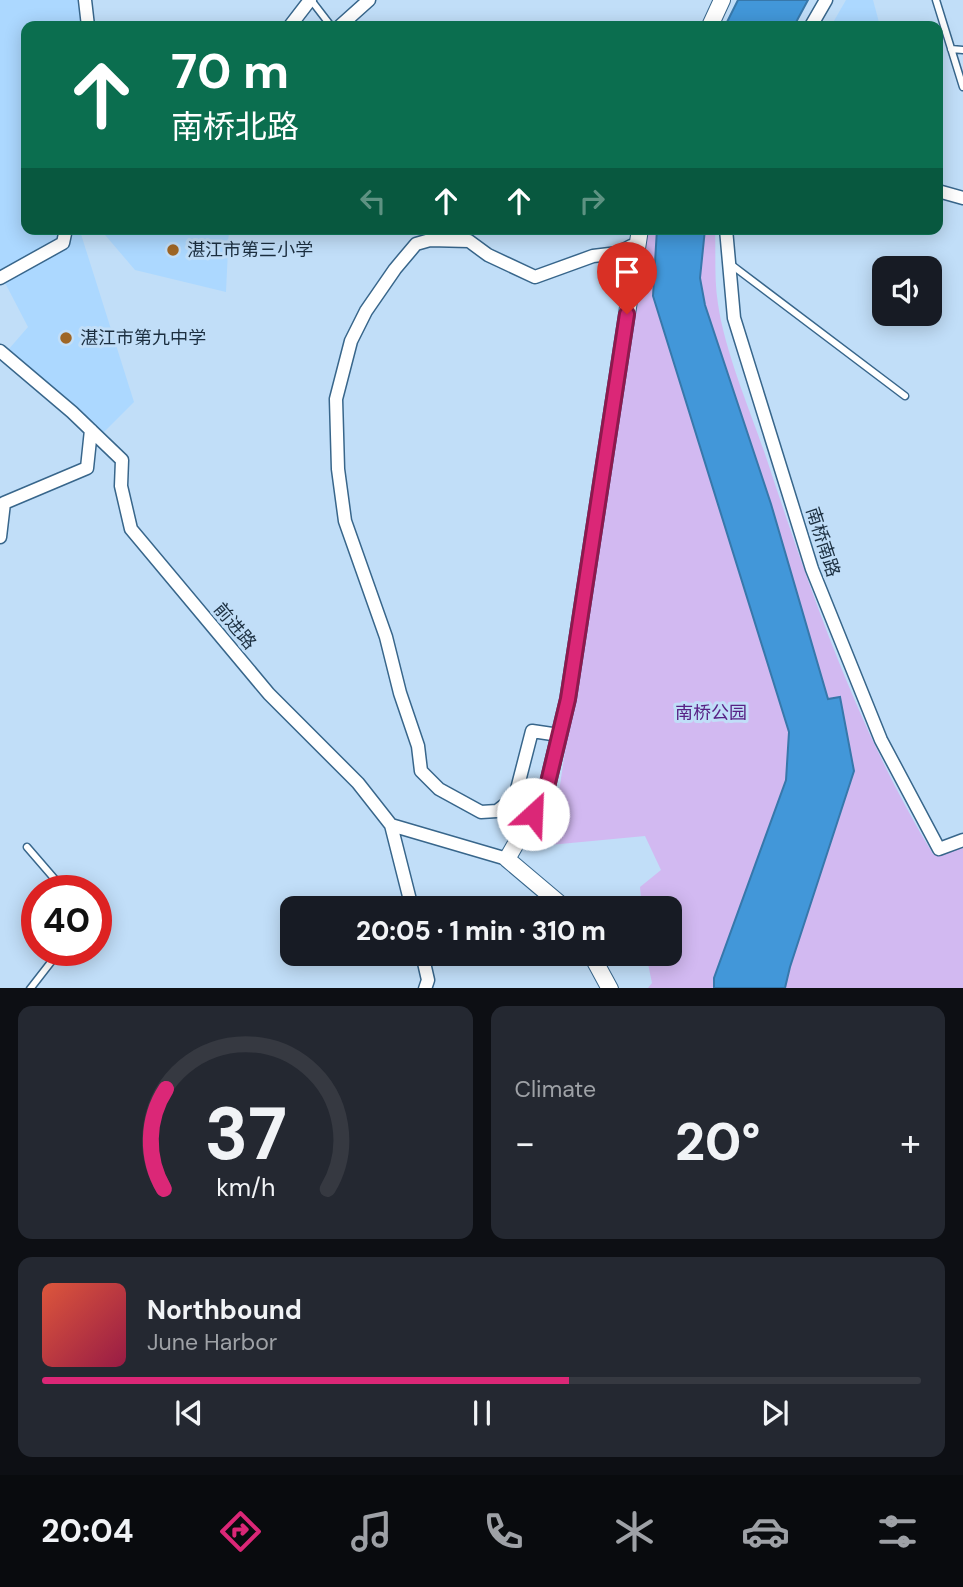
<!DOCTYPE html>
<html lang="en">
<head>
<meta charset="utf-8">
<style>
	body { margin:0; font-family:"DM Sans","Noto Sans SC",sans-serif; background:#242831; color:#f1f3f6; height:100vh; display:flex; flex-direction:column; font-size:26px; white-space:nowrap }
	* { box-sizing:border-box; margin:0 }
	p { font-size:23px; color:#9ea1a6 }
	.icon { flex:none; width:38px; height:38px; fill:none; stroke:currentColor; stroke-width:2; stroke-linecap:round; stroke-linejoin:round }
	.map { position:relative; height:988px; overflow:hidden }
	.details { display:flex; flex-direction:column; gap:18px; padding:18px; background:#0d0f14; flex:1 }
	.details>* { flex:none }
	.banner { position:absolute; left:21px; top:21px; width:922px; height:214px; border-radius:14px; box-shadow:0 4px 18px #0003; background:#0b6e4f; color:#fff; overflow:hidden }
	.controls { position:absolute; left:872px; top:256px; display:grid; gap:14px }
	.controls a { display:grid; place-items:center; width:70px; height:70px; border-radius:14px; background:#171b24; box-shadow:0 4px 18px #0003; font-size:35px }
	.speed { position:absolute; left:21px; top:875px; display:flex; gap:14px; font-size:35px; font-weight:700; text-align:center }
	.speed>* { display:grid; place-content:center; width:91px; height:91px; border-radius:50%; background:#171b24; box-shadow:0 4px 18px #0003; line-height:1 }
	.speed .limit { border:10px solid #d22; background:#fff; color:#111 }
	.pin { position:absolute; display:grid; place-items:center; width:60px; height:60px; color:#fff; margin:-72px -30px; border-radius:50% 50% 50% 0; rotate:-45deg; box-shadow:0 0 7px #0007 }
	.pin .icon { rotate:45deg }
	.me { position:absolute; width:77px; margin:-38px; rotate:25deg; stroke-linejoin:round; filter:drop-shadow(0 0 5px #0008) }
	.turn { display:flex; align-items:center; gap:24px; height:147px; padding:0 35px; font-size:32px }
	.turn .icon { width:91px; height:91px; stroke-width:2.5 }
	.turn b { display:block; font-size:49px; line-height:60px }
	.lanes { display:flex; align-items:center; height:66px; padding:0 35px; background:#0003; justify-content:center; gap:35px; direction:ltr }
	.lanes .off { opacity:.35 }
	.big { font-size:52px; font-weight:800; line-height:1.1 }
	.details .card { flex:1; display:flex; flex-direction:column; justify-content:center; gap:10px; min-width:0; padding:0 24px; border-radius:14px; background:#242831 }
	.details .dial { align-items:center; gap:0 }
	.dial svg { height:182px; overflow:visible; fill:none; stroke:#363941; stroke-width:7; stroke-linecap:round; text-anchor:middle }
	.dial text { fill:#f1f3f6; stroke:none }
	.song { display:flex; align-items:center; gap:21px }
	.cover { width:84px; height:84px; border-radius:10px; background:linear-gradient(135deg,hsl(10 70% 55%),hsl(340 70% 35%)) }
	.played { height:7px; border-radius:4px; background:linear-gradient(90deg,#db2777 60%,#363941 60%) }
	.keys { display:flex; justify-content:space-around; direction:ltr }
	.heat { display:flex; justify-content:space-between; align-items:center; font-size:38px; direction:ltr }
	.details .tiles { flex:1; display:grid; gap:18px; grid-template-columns:1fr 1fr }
	.card:last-child { grid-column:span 2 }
	.trip { position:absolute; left:280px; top:896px; width:402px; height:70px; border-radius:14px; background:#171b24; box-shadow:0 4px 18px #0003; font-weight:800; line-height:70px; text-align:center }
	.menu { display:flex; height:112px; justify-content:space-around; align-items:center; background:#090b0e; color:#9ea1a6 }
	.menu .icon { width:49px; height:49px }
	.menu .on { color:#db2777 }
	.menu b { font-size:32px; color:#f1f3f6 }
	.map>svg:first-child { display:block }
</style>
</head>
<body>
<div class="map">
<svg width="963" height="989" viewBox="0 0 963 989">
	<rect width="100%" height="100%" fill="#c1def8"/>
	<path fill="#acd8ff" d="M0 0H85L89 26H26V229H66L65 240 80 231 134 402 103 433 8 350 28 327 2 277 0 278Z
		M846 0H873L880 26H831Z
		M100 229H229L226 292 135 270Z"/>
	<path fill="#d2b9f1" d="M641 229 715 230C716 254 714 280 718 304 725 352 750 410 766 457 811 593 858 731 933 854L963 848V988H648L652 983 646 954H670V908H642L640 887 661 870 645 836 539 846 538 819 558 799Z"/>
	<path fill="#4297d9" stroke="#3778ab" stroke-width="2" d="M738 0H808L794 26H725Z
		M657 229H705L700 278 705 305 771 504 828 699 840 697 854 771 790 967 785 988H714V978L786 780 789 732 653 296Z"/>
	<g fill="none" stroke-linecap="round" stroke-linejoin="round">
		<g stroke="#38668b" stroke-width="9">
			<path id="service" d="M311 0 331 26
				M936 0 963 87
				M951 49 963 50
				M729 263 905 396
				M27 847 65 891
				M30 989 51 962 57 950"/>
		</g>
		<g stroke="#38668b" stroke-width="15">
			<path id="minor" d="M85 0 88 26
				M290 26 310 0
				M340 26 369 0
				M811 26 826 0
				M938 191 963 198
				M726 229 734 318 812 569 881 740 939 849 963 840
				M0 278 63 243 66 229
				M0 351 72 412 122 460 121 486 131 529 269 694 358 783 391 825 507 859
				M0 537 4 503 87 468 91 430
				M559 735 532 731 515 797 497 811 481 812 439 789 421 771 418 746 400 693 386 637 345 521 338 469 336 399 351 341 366 311 395 269 416 244 430 240 469 241 488 255 535 277 593 256 618 253 631 246
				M391 825 412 908
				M422 954 428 980 425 989"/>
		</g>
		<g stroke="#38668b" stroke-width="18">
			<path id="tertiary" d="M710 26 722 0
				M565 908 507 859 546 791 568 699 640 229
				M591 954 610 989"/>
		</g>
		<use href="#service" stroke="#fff" stroke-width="6"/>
		<use href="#minor" stroke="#fff" stroke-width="12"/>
		<use href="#tertiary" stroke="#fff" stroke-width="16"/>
	</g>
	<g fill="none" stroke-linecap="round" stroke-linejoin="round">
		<g stroke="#8e194d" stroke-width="18">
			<path id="route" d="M533 814 546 791 568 699 627 314"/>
		</g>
		<use href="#route" stroke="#db2777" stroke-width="12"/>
	</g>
	<g fill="#9f6625" stroke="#c1def8" stroke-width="2.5">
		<circle cx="173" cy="250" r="7"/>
		<circle cx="66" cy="338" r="7"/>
	</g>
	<g text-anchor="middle" stroke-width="6" stroke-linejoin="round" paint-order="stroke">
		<g font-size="18" fill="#1c2f40" stroke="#c1def8" text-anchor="start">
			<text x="187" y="256">湛江市第三小学</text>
			<text x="80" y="344">湛江市第九中学</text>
		</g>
		<g font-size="18" fill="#1c2f40" stroke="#c1def8">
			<text transform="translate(823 542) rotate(72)" y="6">南桥南路</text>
			<text transform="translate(235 626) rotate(50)" y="6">前进路</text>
		</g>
		<g font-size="18" fill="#582185" stroke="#c1def8">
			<text x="711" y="719">南桥公园</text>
		</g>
	</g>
</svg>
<div class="controls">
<a><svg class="icon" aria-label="sound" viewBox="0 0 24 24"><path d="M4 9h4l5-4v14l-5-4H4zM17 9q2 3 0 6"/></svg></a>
</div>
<div class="speed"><div class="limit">40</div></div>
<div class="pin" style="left:627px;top:314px;background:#d93025"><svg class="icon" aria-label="arrive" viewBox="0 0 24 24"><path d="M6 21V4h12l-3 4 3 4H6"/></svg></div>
<svg class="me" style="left:533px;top:814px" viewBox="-20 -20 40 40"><circle r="19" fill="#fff"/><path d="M0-13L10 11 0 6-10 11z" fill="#db2777"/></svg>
<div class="trip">20:05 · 1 min · 310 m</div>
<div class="banner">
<div class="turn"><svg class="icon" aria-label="ahead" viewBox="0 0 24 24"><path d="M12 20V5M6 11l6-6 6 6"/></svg><div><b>70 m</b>南桥北路</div></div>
<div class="lanes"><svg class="icon off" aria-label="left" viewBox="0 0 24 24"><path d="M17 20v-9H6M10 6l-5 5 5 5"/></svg><svg class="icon" aria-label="ahead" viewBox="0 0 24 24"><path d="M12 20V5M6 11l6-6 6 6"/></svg><svg class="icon" aria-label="ahead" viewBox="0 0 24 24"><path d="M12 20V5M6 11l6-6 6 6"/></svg><svg class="icon off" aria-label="right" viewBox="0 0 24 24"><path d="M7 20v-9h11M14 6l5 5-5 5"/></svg></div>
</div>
</div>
<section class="details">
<div class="tiles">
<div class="card dial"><svg viewBox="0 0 100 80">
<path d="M14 69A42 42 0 1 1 86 69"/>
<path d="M14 69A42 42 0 0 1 15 25" stroke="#db2777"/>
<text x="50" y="56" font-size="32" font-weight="700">37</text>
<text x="50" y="72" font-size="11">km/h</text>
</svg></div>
<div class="card"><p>Climate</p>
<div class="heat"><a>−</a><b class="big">20°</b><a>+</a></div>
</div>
<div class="card">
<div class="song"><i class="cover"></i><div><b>Northbound</b><p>June Harbor</p></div></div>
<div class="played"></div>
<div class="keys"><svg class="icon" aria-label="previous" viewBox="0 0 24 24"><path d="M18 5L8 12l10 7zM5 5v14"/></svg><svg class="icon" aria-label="pause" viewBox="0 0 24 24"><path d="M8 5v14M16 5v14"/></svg><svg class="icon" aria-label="next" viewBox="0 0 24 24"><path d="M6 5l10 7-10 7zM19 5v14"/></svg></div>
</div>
</div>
</section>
<nav class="menu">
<b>20:04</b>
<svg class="icon on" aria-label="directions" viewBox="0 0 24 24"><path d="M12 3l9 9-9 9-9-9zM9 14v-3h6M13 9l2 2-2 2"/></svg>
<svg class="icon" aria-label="music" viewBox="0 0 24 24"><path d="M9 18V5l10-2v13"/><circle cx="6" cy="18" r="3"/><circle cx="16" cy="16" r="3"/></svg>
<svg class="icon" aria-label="phone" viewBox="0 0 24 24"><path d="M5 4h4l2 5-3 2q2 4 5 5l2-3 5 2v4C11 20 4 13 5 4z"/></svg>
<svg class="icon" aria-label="climate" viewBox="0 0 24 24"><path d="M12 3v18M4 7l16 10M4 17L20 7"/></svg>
<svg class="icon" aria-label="car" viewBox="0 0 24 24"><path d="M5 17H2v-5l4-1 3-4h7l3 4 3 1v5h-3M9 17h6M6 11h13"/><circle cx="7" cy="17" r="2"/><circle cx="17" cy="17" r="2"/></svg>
<svg class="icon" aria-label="filters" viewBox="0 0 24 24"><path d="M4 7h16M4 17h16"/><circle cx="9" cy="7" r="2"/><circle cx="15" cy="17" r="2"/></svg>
</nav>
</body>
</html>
